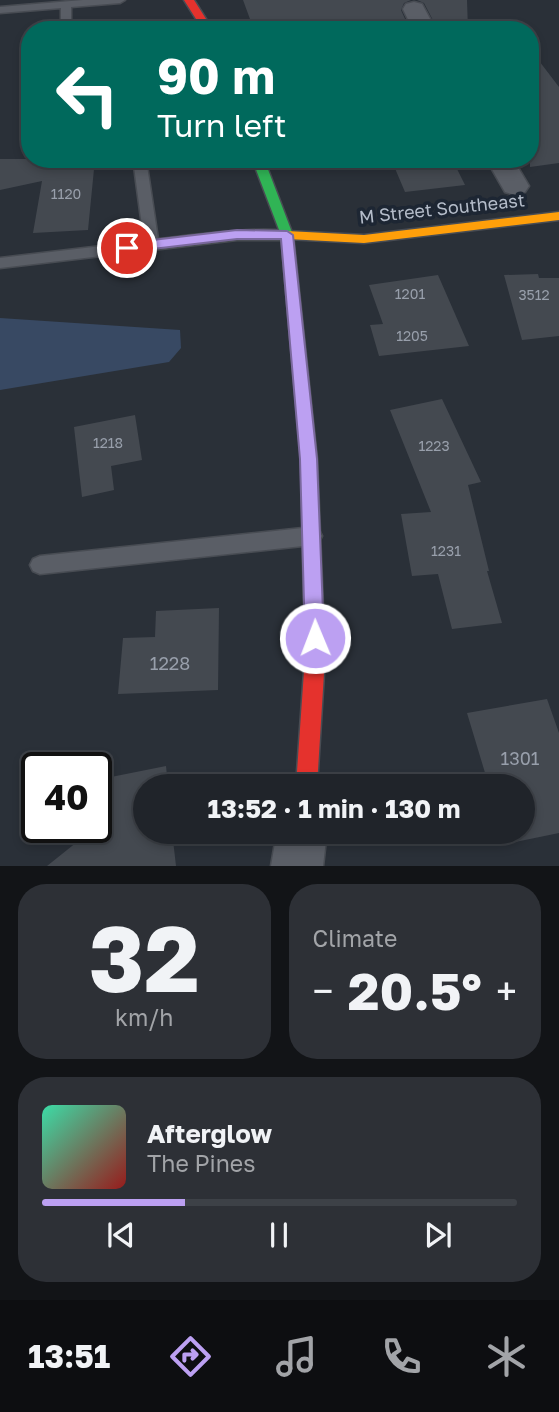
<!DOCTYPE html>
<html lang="en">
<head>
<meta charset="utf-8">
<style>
	body { margin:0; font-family:"Golos Text",sans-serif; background:#2d3036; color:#f1f3f6; height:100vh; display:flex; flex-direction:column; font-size:26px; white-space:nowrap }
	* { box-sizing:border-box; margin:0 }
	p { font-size:23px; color:#a2a4a8 }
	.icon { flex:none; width:38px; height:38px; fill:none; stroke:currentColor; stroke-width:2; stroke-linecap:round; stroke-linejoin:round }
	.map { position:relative; height:866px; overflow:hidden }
	.details { display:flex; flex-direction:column; gap:18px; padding:18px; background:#121417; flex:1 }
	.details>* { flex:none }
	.banner { position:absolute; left:21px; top:21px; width:518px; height:147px; border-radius:28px; box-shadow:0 4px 10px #0003,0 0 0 2px #3d4147; background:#00695c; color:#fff; overflow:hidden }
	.speed { position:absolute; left:21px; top:752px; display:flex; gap:14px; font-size:35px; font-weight:700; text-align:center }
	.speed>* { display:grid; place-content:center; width:91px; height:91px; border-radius:50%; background:#20242a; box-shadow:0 4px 10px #0003,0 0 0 2px #3d4147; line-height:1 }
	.speed .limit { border:4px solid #111; border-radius:10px; background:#fff; color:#111 }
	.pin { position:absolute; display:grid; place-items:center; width:60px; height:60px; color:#fff; margin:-30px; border:4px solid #fff; border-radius:50%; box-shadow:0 2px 7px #0007 }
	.me { position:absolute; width:77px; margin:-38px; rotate:359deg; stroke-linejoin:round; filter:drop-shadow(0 0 5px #0008) }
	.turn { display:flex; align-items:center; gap:24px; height:147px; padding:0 21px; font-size:32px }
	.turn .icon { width:91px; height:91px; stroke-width:2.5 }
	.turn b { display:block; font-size:49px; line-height:60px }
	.big { font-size:52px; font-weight:700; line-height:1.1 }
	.details .tile { flex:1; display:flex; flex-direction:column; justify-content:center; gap:10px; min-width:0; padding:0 24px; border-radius:28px; background:#2d3036 }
	.details .dial { align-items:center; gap:0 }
	.dial b { font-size:91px; line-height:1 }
	.song { display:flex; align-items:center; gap:21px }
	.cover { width:84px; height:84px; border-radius:10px; background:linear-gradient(135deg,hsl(160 70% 55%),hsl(0 70% 35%)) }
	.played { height:7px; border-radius:4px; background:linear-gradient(90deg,#bca0f2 30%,#3d4147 30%) }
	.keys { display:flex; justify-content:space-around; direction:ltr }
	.heat { display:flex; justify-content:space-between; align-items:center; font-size:38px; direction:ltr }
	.details .tiles { flex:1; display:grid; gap:18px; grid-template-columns:1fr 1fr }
	.tile:last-child { grid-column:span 2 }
	.trip { position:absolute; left:133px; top:774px; width:402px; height:70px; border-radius:35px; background:#20242a; box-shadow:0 4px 10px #0003,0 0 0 2px #3d4147; font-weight:700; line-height:70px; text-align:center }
	.tab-bar { display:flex; height:112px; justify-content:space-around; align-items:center; background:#0d0e11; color:#a2a4a8 }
	.tab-bar .icon { width:49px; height:49px }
	.tab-bar .current { color:#bca0f2 }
	.tab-bar b { font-size:32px; color:#f1f3f6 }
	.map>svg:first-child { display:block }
</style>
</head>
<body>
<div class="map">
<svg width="559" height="866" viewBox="0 0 559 866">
	<rect width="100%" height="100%" fill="#2a3038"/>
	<path fill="#384963" d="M0 318 180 330 181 348 169 362 0 390Z"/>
	<path fill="#444950" d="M243 0H411L404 3 401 10 410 30H254Z
		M417 0H467L468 30H438L424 3Z
		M530 49 559 87V163L530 167Z
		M0 159H95L88 230 33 233 42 181 0 190Z
		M391 159H452L465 185 405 192Z
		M538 274 539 278H559V336L522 340 504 275Z
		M438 275 469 346 379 356 370 325 383 324 369 285Z
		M442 399 481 482 468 485 489 571H487L502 623 452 629 438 574 412 576 401 514 431 512 390 410Z
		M135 415 142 460 111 466 114 490 82 497 74 427Z
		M219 608 218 690 118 694 123 638 155 637 156 611Z
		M547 699 559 733V833L506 844 502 831H523V786H489L467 713Z
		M166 766 168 786H145V831H172L176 866H47L82 838 81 828H96V780Z"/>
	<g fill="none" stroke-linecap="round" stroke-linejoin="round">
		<g stroke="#484c53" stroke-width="3">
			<path id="lane" d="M83 0H125L120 3 71 7V30H61V8L0 13V7Z
				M133 159H146L158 239C181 237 281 222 294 235L287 240H237L0 268V258L144 241Z
				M312 527 319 530 322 536 319 542 312 545 40 574 33 571 30 565 33 559 40 556Z"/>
		</g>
		<g stroke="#484c53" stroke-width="3">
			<path id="street" d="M414 2 422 4 436 30H413L403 9 406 4Z
				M486 159H513L529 186 525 192 515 195 505 192Z
				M277 831H327L323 866H271Z"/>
		</g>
		<g stroke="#484c53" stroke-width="3">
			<path id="fast" d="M252 159H264L293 235 317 459 325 657 322 664 315 666 308 664 305 657 301 459 281 235Z"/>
		</g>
		<g stroke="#484c53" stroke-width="3">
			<path id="slow" d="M559 212V220L364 243 287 239 281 235 287 231 364 235Z"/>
		</g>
		<g stroke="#484c53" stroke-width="3">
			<path id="jam" d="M184 0H194L213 30H203Z
				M315 648 322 650 325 657 317 786H296L305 657 308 650Z"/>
		</g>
		<use href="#lane" fill="#5a5e66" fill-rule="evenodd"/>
		<use href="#street" fill="#5a5e66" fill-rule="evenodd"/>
		<use href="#fast" fill="#30b455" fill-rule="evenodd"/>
		<use href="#slow" fill="#ff9f0a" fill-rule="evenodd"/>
		<use href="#jam" fill="#e5322d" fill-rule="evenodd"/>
	</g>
	<path fill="#bca0f2" stroke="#7a689d" stroke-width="2" d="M237 230 287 231 293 235 317 459 324 638 322 644 315 647 308 644 305 638 300 459 281 239H237L127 252 120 248 127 243Z"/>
	<g text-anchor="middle" stroke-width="7" stroke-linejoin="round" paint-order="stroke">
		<g font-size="14" fill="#989fab">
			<text x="66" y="199">1120</text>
			<text x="410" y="299">1201</text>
			<text x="534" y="300">3512</text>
			<text x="412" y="341">1205</text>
			<text x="108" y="448">1218</text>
			<text x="434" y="451">1223</text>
			<text x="446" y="556">1231</text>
		</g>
		<g font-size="18" fill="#b4bcc9" stroke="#1d2633">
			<text transform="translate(442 209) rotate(-6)" y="6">M Street Southeast</text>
		</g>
		<g font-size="18" fill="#989fab">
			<text x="170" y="670">1228</text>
			<text x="520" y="765">1301</text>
		</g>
	</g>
</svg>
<div class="speed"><div class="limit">40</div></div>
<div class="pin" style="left:127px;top:248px;background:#d93025"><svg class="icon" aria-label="arrive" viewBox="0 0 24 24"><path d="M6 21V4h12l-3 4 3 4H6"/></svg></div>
<svg class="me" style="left:315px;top:638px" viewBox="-20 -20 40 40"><circle r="17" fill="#bca0f2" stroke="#fff" stroke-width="3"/><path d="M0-11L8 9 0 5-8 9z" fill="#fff"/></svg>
<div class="trip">13:52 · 1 min · 130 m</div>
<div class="banner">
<div class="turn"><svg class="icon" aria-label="left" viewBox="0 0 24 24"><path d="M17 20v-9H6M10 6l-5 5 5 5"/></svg><div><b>90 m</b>Turn left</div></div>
</div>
</div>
<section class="details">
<div class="tiles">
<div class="tile dial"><b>32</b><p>km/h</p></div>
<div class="tile"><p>Climate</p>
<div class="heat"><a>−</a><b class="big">20.5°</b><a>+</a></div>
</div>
<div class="tile">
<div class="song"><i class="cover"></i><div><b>Afterglow</b><p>The Pines</p></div></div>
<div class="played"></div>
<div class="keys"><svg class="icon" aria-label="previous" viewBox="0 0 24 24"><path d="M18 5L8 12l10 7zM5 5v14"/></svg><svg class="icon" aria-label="pause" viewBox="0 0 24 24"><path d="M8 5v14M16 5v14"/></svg><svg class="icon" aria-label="next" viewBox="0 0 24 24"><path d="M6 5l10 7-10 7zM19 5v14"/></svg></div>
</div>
</div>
</section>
<nav class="tab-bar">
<b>13:51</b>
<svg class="icon current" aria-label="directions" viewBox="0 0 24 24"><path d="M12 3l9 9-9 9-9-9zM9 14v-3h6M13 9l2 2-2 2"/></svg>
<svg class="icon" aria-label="music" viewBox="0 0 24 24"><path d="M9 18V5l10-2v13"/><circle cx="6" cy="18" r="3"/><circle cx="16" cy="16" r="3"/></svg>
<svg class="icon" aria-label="phone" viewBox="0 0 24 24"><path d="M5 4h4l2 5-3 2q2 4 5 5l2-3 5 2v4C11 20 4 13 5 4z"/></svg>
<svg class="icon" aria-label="climate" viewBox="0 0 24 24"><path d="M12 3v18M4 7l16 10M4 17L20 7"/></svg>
</nav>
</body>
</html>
